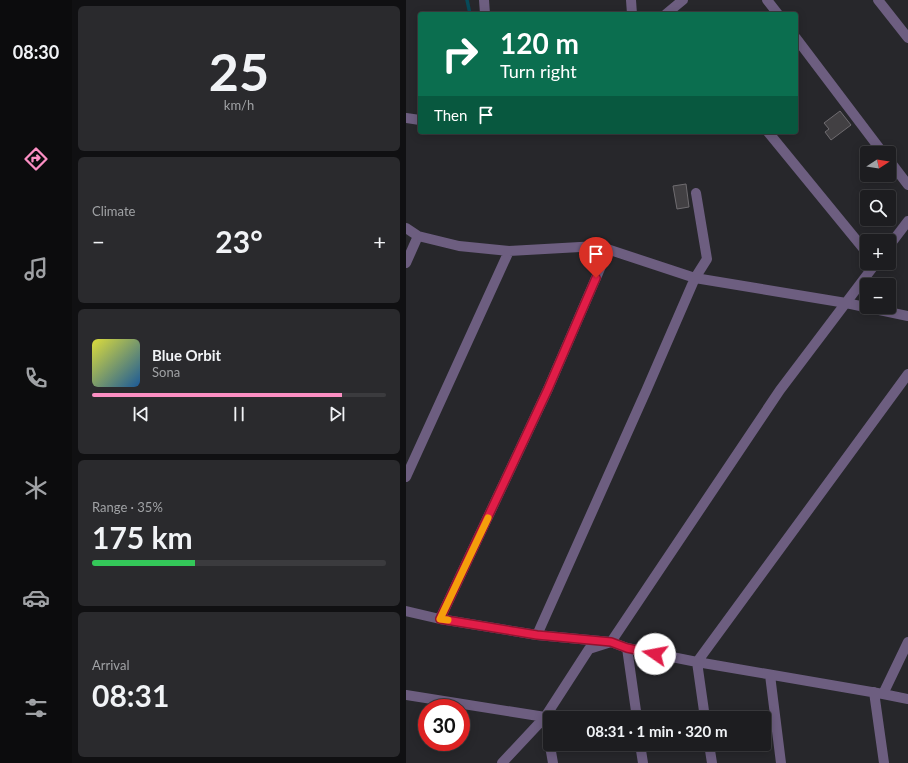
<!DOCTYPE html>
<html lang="en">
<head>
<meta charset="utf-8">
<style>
	body { margin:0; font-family:Lato,sans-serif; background:#2a2a2d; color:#f1f3f6; height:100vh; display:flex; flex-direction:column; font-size:15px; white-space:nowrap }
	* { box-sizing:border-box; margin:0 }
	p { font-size:13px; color:#a0a2a5 }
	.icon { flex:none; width:22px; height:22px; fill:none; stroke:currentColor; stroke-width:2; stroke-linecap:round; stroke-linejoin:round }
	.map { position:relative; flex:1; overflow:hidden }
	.drawer { display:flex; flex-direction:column; gap:6px; padding:6px; background:#101012; width:334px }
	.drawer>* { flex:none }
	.top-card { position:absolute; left:12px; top:12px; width:380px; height:122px; border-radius:4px; box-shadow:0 2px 10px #0003,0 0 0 1px #3b3b3e; background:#0b6e4f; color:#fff; overflow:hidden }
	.needle { width:26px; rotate:78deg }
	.buttons { position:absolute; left:454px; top:146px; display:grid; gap:8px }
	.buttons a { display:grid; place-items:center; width:36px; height:36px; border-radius:4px; background:#1d1d20; box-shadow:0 2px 10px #0003,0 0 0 1px #3b3b3e; font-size:20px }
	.speed { position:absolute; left:12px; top:699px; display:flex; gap:8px; font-size:20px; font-weight:700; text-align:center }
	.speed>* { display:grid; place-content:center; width:52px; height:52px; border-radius:50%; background:#1d1d20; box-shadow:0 2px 10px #0003,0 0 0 1px #3b3b3e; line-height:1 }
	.speed .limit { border:6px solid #d22; background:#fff; color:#111 }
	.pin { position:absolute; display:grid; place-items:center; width:34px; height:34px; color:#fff; margin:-41px -17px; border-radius:50% 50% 50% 0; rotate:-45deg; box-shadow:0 0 4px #0007 }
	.pin .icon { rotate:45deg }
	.me { position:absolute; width:44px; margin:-22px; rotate:282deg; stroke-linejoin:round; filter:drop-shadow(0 0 3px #0008) }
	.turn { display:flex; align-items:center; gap:14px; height:84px; padding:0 16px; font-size:18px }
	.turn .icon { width:52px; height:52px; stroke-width:2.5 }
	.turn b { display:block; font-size:28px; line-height:34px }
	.then { display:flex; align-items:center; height:38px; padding:0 16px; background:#0003; gap:8px; font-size:15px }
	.big { font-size:30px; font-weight:700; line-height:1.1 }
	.drawer .card { flex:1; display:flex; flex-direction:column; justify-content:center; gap:6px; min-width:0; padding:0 14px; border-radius:6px; background:#2a2a2d }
	.drawer .dial { align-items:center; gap:0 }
	.dial b { font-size:52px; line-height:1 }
	.song { display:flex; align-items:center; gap:12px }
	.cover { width:48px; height:48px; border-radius:6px; background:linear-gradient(135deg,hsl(60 70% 55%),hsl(210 70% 35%)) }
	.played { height:4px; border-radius:2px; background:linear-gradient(90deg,#fc8fc3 85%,#3b3b3e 85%) }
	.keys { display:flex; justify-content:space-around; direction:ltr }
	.heat { display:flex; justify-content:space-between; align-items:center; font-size:22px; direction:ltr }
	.charge { height:6px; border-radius:3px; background:linear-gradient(90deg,#34c759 35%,#3b3b3e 0) }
	.trip { position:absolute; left:137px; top:711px; width:228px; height:40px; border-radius:4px; background:#1d1d20; box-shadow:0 2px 10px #0003,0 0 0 1px #3b3b3e; font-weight:700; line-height:40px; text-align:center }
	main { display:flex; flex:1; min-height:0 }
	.tab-bar { display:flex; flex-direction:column; width:72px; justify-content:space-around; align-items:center; background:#0c0c0d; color:#a0a2a5 }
	.tab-bar .icon { width:28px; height:28px }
	.tab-bar .selected { color:#fc8fc3 }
	.tab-bar b { font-size:18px; color:#f1f3f6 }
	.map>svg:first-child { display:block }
</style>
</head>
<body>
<main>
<nav class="tab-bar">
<b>08:30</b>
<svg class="icon selected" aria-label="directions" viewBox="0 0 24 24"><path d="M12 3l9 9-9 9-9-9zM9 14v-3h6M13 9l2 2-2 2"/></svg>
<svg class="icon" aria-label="music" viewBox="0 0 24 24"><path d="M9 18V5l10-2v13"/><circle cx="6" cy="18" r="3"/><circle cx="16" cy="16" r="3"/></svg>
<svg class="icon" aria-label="phone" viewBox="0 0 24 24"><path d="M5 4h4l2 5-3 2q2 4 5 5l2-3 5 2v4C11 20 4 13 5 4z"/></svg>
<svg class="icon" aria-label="climate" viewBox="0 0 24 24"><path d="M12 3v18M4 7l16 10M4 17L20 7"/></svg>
<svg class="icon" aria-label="car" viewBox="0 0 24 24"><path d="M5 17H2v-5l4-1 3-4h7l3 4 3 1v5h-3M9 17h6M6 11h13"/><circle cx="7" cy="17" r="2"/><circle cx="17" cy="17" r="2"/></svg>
<svg class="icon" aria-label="filters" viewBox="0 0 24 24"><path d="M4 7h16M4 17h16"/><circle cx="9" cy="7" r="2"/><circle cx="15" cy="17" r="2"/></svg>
</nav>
<section class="drawer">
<div class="card dial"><b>25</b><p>km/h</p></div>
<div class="card"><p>Climate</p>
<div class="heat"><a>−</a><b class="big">23°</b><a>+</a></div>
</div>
<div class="card">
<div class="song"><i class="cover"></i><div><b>Blue Orbit</b><p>Sona</p></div></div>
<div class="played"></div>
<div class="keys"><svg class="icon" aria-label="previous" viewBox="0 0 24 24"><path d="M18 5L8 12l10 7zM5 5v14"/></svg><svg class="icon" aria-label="pause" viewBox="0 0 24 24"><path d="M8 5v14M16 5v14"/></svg><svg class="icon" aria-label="next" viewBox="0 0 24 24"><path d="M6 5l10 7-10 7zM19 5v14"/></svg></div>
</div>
<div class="card"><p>Range · 35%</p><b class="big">175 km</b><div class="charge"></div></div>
<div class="card"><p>Arrival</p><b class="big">08:31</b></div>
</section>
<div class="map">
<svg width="502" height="763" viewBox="0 0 502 763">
	<rect width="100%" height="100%" fill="#27272b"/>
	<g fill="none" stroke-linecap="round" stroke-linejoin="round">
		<path stroke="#074a59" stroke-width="3.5" d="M61 0 64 14"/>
	</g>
	<path fill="#424043" stroke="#6f6c70" d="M434 111 445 125 425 140 419 132 423 129 418 123Z
		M280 184 283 207 271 209 267 186Z"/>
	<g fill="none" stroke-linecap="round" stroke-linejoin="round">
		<path stroke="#6d5e80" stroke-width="10" d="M78 0 79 14
			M225 0 226 14
			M361 0 372 14
			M472 0 502 38
			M260 14 277 0
			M390 38 477 153
			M0 118 14 120
			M362 132 461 253
			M483 160 502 185
			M290 193 301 259 289 278 440 303 502 316
			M0 228 12 236 53 246 103 251 192 246 289 278 240 391 131 635
			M483 246 502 221
			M0 263 12 236
			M0 477 103 251
			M0 611 34 619 131 635 205 642 221 648 291 662 477 694 502 642
			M34 619 142 389 202 250
			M221 648 231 718
			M364 675 375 763
			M468 692 478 763
			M477 694 502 699
			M0 695 139 717 147 763
			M299 718 291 662 502 374
			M234 744 237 763
			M303 744 306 763
			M96 763 139 717 183 649 205 642 374 390 470 263"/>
	</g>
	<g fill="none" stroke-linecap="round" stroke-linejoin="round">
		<g stroke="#92132f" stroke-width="10">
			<path id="route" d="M190 278 142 389 34 619 131 635 205 642 221 648 249 654"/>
		</g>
		<use href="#route" stroke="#e11d48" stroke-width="7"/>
		<path stroke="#f59e0b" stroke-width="7" d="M42 620 34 619 82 518"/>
	</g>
</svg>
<div class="buttons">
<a><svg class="needle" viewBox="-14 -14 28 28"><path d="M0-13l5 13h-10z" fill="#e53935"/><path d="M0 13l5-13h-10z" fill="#a0a2a5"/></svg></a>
<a><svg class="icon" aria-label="search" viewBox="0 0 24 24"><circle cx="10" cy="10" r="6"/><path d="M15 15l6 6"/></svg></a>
<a>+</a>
<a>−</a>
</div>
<div class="speed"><div class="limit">30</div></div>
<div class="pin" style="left:190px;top:278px;background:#d93025"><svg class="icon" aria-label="arrive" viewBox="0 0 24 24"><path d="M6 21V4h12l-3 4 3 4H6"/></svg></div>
<svg class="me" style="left:249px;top:654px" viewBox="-20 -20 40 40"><circle r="19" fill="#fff"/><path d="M0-13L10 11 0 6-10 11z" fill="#e11d48"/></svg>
<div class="trip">08:31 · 1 min · 320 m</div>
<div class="top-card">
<div class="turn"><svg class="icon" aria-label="right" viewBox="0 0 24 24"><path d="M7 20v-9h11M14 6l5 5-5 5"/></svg><div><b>120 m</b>Turn right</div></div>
<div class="then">Then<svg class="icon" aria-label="arrive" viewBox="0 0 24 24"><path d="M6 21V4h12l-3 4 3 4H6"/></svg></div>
</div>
</div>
</main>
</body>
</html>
